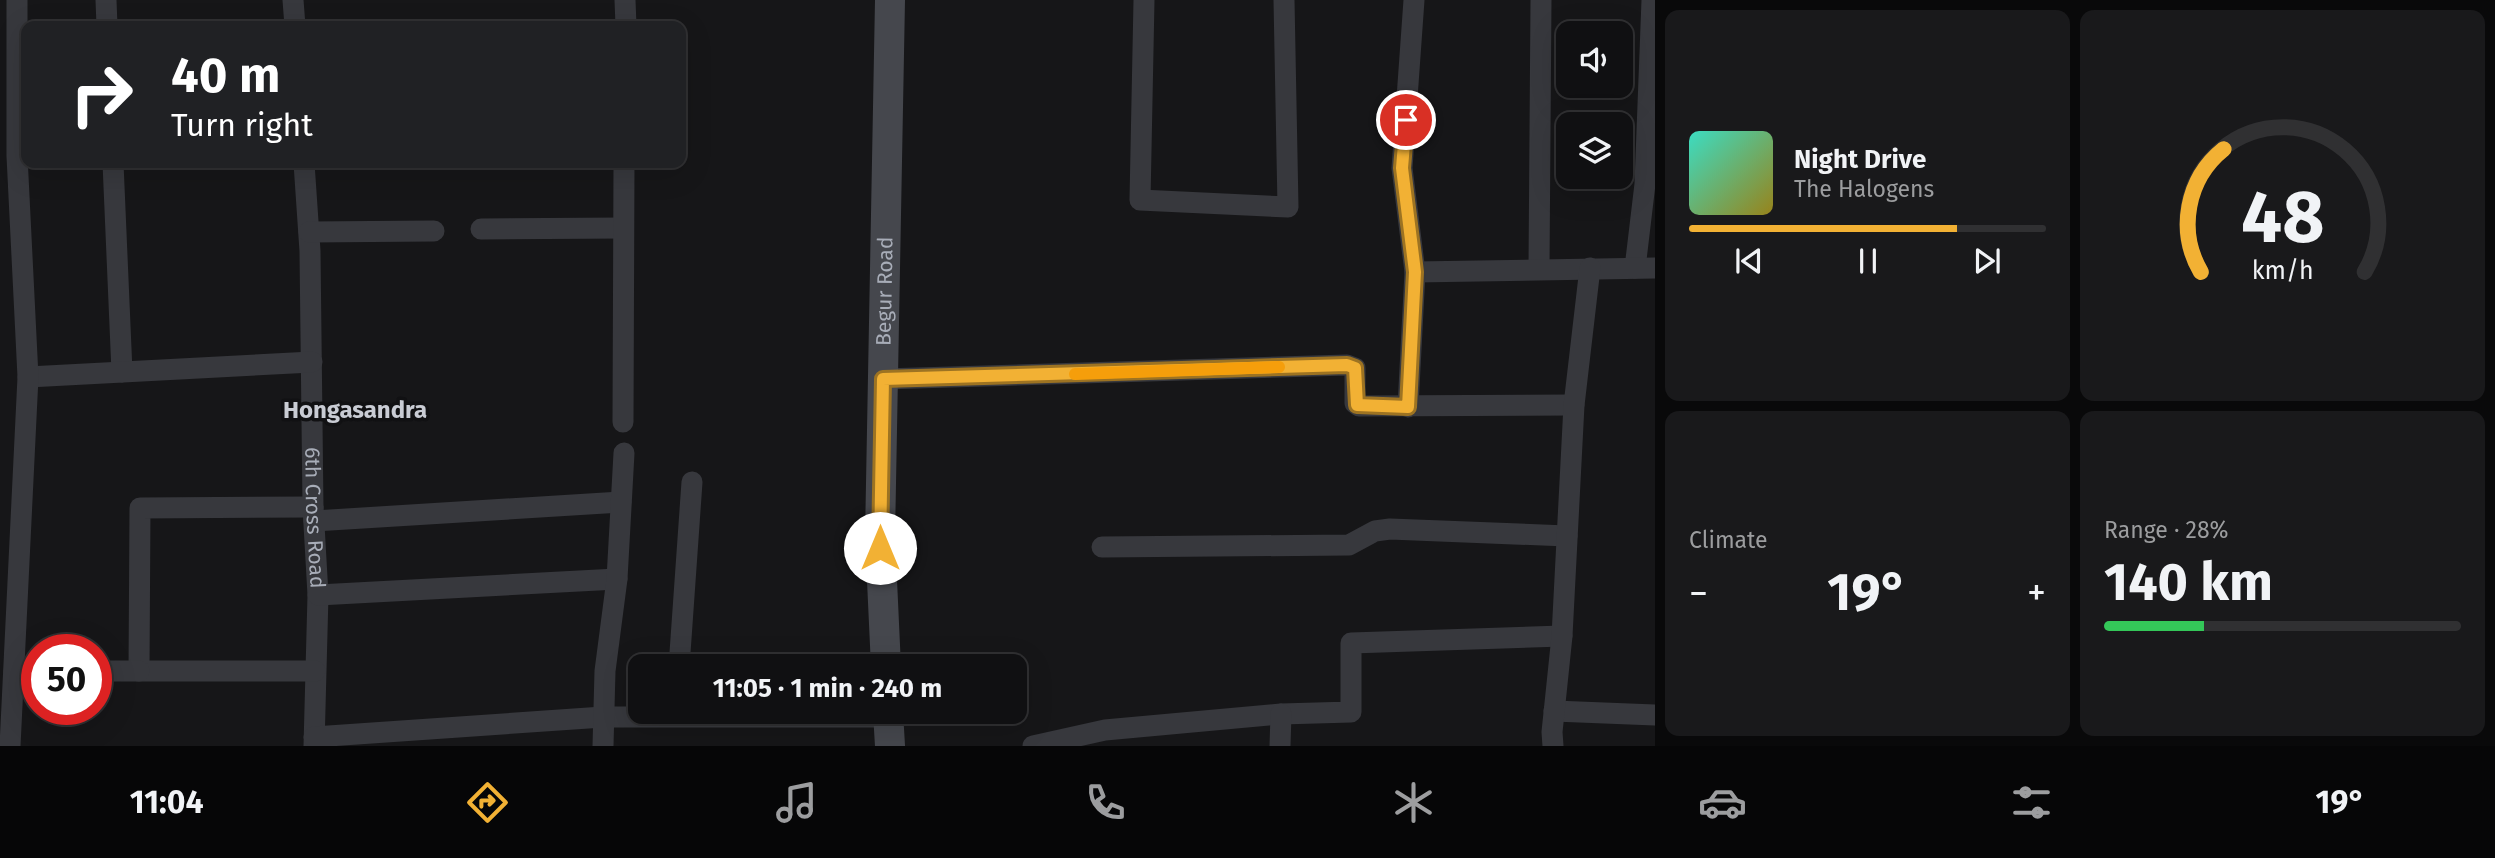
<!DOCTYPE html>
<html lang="en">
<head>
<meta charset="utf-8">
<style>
	body { margin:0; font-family:"Fira Sans",sans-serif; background:#19191b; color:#f1f3f6; height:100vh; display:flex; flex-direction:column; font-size:26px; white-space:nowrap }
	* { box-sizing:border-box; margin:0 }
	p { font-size:23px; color:#9c9d9f }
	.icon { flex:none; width:38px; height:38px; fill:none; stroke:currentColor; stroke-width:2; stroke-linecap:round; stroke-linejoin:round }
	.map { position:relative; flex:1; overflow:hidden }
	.drawer { display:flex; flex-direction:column; gap:10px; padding:10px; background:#09090a; width:840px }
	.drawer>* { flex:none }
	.banner { position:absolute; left:21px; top:21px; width:665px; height:147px; border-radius:14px; box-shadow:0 7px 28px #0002,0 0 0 2px #303032; background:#202124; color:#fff; overflow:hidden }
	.buttons { position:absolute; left:1556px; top:21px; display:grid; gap:14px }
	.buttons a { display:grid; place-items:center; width:77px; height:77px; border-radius:14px; background:#101012; box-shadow:0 7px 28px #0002,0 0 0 2px #303032; font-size:35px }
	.speed { position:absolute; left:21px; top:634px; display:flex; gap:14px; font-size:35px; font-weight:700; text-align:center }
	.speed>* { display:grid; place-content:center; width:91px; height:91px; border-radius:50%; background:#101012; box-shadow:0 7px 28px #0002,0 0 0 2px #303032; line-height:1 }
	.speed .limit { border:10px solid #d22; background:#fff; color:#111 }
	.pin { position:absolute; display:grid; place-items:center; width:60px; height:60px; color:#fff; margin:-30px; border:4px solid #fff; border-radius:50%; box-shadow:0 2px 7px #0007 }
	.me { position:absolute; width:77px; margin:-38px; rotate:0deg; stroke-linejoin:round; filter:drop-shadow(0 0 5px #0008) }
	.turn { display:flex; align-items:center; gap:24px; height:147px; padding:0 35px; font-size:32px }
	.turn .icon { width:91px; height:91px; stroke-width:2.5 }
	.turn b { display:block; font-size:49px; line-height:60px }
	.big { font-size:52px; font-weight:700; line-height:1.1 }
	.drawer .widget { flex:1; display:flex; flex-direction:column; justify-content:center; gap:10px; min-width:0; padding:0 24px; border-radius:14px; background:#19191b }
	.drawer .dial { align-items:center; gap:0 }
	.dial svg { height:182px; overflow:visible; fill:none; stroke:#303032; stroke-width:7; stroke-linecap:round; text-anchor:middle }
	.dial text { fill:#f1f3f6; stroke:none }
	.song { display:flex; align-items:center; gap:21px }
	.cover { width:84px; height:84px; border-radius:10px; background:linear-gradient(135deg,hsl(170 70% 55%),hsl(50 70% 35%)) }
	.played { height:7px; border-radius:4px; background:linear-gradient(90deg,#f2b134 75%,#303032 75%) }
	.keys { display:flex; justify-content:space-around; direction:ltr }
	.heat { display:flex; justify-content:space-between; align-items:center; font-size:38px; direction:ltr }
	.charge { height:10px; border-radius:5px; background:linear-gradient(90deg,#34c759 28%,#303032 0) }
	.drawer .tiles { flex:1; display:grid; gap:10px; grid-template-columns:repeat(2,1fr) }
	.trip { position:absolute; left:628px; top:654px; width:399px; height:70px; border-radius:14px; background:#101012; box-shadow:0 7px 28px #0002,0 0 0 2px #303032; font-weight:700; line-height:70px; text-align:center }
	.menu { display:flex; height:112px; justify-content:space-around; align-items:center; background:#060607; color:#9c9d9f }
	.menu .icon { width:49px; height:49px }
	.menu .active { color:#f2b134 }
	.menu b { font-size:32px; color:#f1f3f6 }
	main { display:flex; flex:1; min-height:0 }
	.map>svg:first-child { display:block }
</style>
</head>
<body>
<main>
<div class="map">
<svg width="1655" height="746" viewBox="0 0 1655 746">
	<rect width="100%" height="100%" fill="#161618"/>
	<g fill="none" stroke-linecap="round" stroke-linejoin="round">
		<g stroke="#37383d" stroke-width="21">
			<path d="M106 0 107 26"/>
			<path d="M293 0 295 26"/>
			<path d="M625 0 626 26"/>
			<path d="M1144 0 1140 200 1288 207 1284 0"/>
			<path d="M113 163 122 372"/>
			<path id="s1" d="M304 163 310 251 313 507 318 595 314 746"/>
			<path d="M481 229 623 228"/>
			<path d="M309 232 434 231"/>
			<path d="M1539 268 1541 0"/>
			<path d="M1635 268 1645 184 1652 0"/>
			<path d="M1415 272 1655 268"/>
			<path d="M28 377 312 362"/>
			<path d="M883 379 1347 365 1355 368V403L1359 406 1574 405"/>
			<path d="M1408 407 1415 272 1402 168 1414 0"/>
			<path d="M623 422 624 163"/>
			<path d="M313 507 140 508 139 671H315"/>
			<path d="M314 521 621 502"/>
			<path d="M1102 547 1349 545 1375 531 1390 529 1567 536"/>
			<path d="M318 595 617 579"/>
			<path d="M679 667 692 482"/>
			<path d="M14 671H37"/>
			<path d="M96 671H139"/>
			<path d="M1554 711 1655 715"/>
			<path d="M314 737 603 717H889"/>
			<path d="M10 746 28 377 17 156V0"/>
			<path d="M603 746 605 671 617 579 624 453"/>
			<path d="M1033 746 1105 730 1281 714 1351 712V643L1562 636"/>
			<path d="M1280 746 1281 714"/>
			<path d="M1553 746 1552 732 1562 636 1574 405 1590 268"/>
		</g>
		<g stroke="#45474d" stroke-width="30">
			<path id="s2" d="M886 667 880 537 890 0"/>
			<path d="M888 712 890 746"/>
		</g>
	</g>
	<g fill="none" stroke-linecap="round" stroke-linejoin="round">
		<g stroke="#9d7322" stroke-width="18">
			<path id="route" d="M880 548 883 379 1347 365 1355 368 1357 405 1408 407 1415 272 1402 168 1406 120"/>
		</g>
		<use href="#route" stroke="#f2b134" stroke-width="12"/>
		<path stroke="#f59e0b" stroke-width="12" d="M1075 374 1279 367"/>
	</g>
	<g text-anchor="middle" stroke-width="7" stroke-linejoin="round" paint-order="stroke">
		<g font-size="21" fill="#a8adb8" stroke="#111113">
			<text dy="7" stroke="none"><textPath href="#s2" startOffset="376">Begur Road</textPath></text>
			<text dy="7" stroke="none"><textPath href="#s1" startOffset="355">6th Cross Road</textPath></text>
		</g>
		<g font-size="24" font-weight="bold" fill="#c9ccd4" stroke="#111113">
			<text x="355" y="418">Hongasandra</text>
		</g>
	</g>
</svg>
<div class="buttons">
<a><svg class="icon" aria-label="sound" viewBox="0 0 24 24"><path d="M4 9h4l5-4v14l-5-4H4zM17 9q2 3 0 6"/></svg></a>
<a><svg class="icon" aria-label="layers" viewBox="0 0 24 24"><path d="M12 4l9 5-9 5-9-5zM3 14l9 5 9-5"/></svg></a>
</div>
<div class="speed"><div class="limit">50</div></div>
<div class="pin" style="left:1406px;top:120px;background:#d93025"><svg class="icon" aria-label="arrive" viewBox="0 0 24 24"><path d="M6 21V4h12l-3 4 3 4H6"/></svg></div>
<svg class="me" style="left:880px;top:548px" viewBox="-20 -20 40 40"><circle r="19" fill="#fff"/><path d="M0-13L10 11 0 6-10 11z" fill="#f2b134"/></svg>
<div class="trip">11:05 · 1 min · 240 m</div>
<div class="banner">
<div class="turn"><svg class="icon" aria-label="right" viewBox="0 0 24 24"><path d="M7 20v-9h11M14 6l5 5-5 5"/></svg><div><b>40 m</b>Turn right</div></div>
</div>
</div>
<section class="drawer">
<div class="tiles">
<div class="widget">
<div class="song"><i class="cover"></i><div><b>Night Drive</b><p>The Halogens</p></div></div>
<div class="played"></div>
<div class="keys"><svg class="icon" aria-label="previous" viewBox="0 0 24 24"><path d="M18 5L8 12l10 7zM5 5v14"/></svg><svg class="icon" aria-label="pause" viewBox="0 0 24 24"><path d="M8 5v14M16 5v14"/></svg><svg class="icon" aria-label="next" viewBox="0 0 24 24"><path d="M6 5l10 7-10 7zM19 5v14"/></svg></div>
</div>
<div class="widget dial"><svg viewBox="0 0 100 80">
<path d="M14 69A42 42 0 1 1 86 69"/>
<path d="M14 69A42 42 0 0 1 24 15" stroke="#f2b134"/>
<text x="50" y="56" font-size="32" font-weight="700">48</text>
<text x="50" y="72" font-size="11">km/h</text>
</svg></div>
<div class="widget"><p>Climate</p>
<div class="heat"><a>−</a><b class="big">19°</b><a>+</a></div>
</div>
<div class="widget"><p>Range · 28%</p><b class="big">140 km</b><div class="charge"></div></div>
</div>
</section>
</main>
<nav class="menu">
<b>11:04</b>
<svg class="icon active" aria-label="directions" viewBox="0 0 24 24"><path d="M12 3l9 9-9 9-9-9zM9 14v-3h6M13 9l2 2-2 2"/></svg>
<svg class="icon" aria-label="music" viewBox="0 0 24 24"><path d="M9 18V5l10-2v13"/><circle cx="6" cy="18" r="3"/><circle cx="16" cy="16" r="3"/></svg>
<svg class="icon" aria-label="phone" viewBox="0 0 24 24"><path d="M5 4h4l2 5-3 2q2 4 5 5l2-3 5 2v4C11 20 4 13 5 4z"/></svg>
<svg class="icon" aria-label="climate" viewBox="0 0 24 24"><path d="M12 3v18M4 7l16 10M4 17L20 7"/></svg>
<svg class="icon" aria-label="car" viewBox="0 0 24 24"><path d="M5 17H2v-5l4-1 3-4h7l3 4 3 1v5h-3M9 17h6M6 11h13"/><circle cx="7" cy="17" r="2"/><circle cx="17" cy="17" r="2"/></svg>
<svg class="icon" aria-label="filters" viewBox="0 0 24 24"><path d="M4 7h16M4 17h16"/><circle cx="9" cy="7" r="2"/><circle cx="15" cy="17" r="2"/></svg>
<b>19°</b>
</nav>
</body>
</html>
